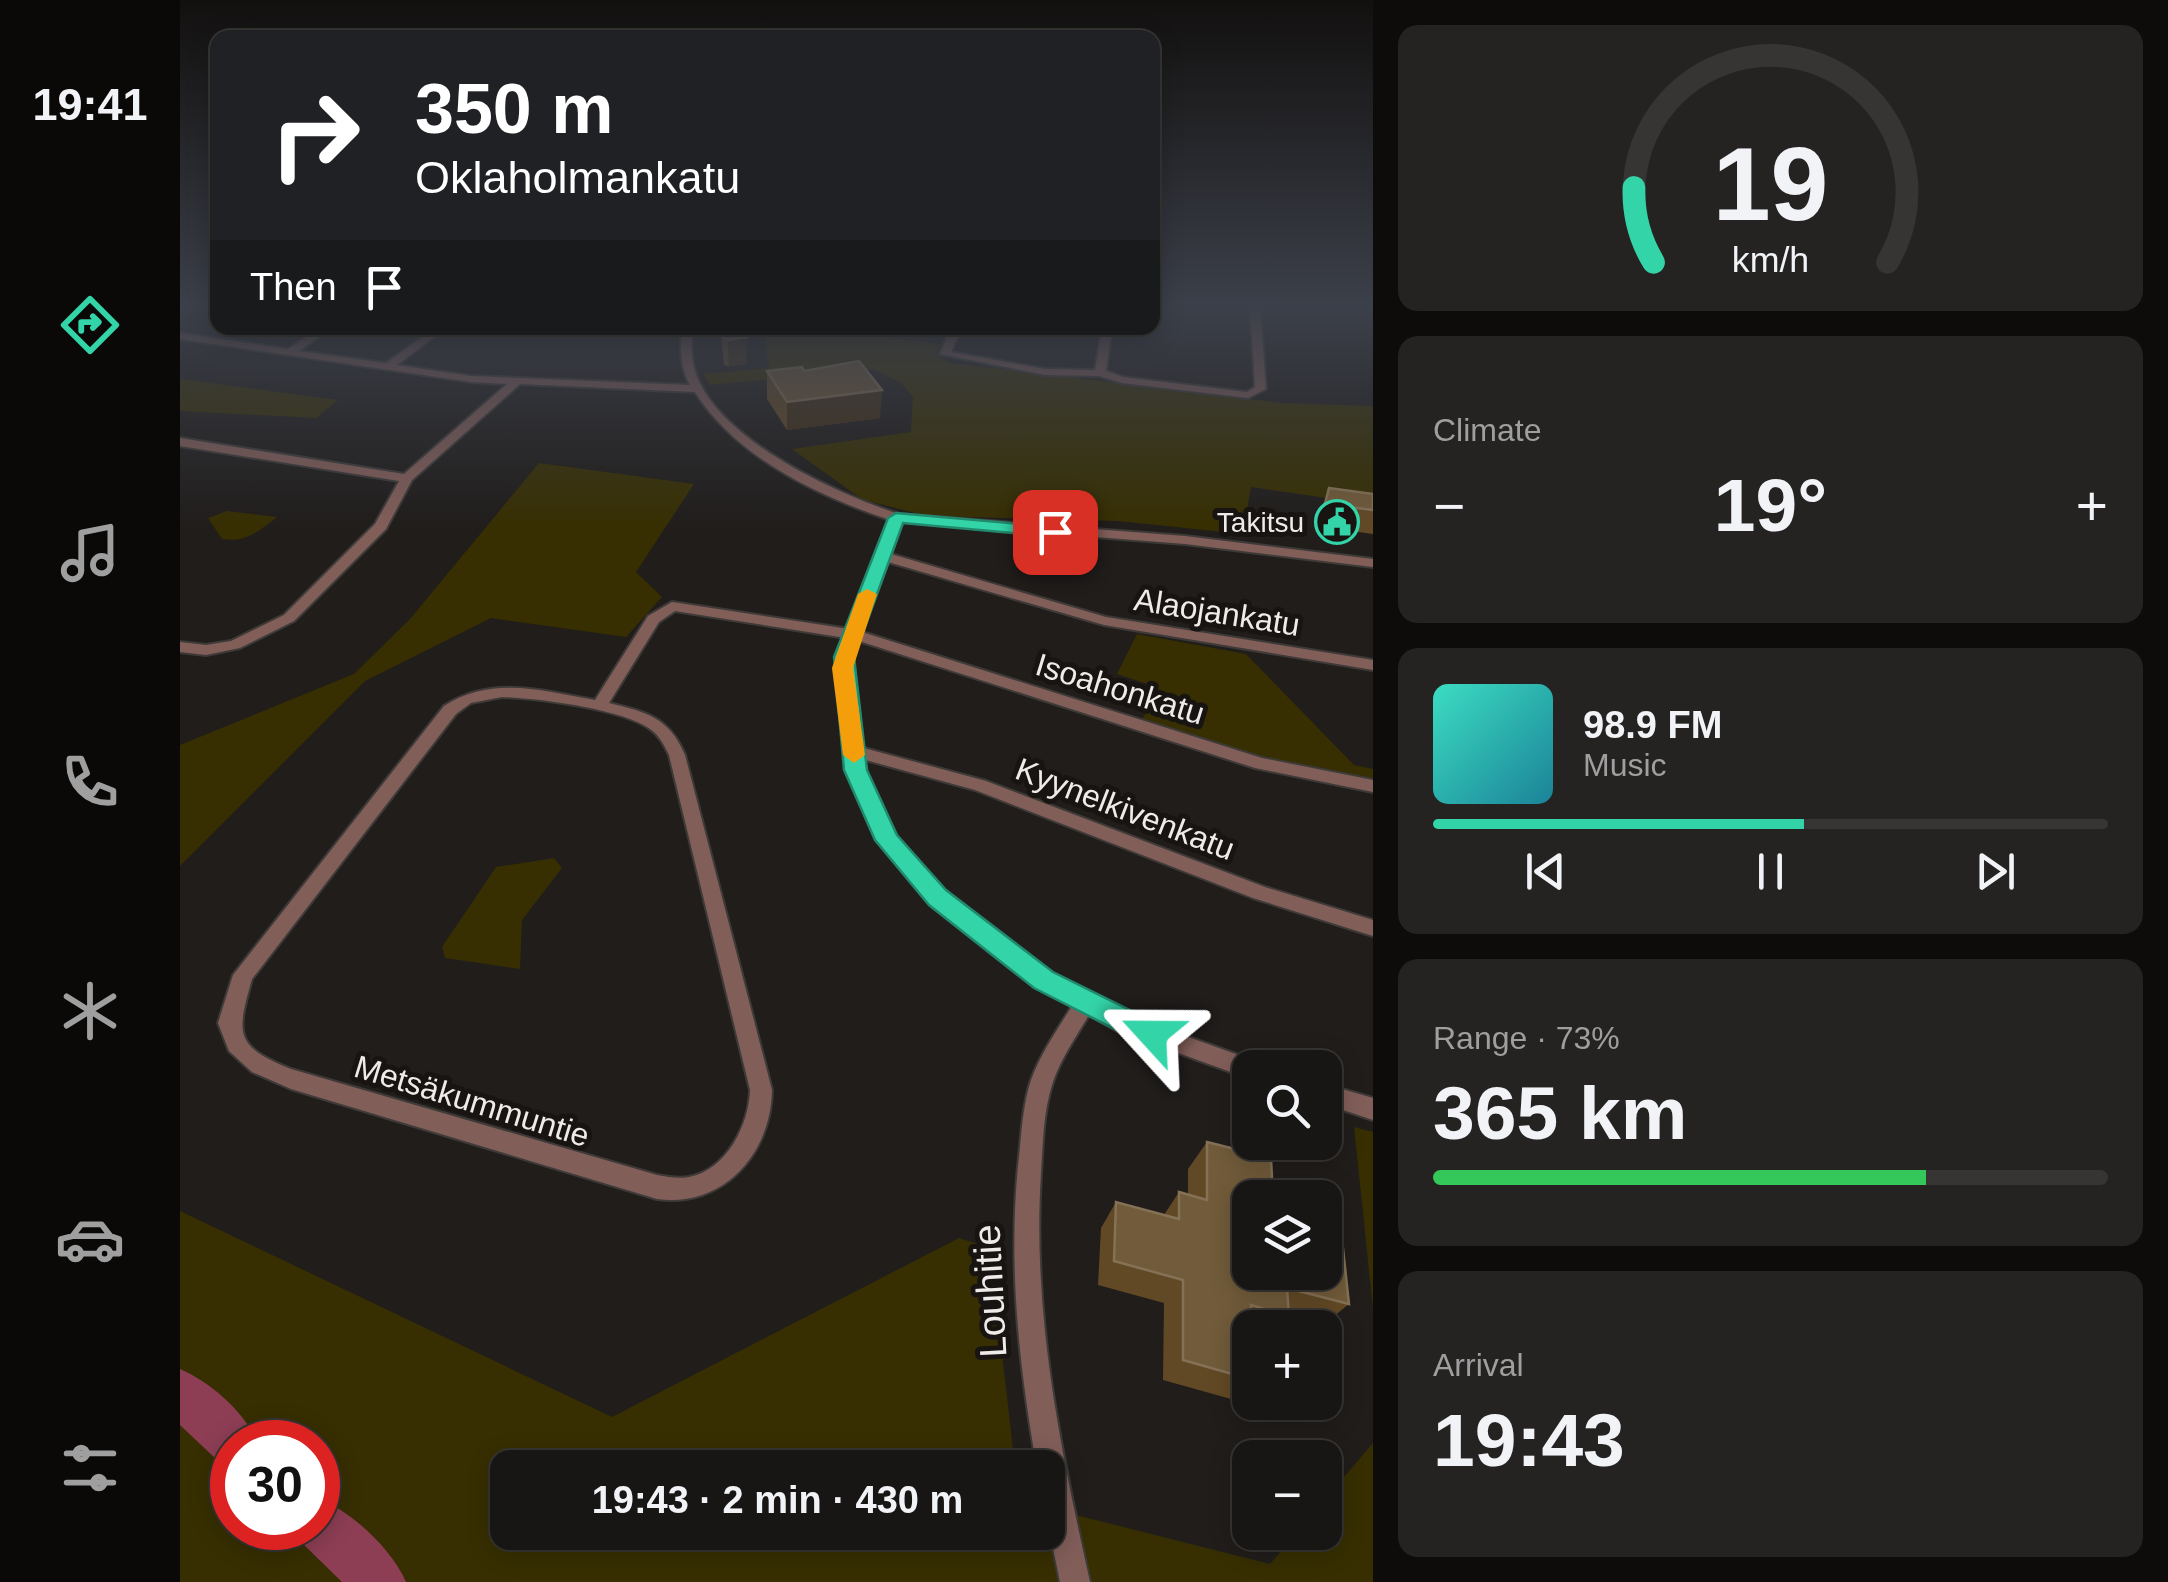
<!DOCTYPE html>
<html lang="en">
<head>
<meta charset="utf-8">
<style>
	body { margin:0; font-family:Helvetica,sans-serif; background:#252322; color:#f1f3f6; height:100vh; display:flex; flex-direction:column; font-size:38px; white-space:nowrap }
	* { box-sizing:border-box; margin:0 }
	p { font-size:32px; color:#9f9fa0 }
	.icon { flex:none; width:55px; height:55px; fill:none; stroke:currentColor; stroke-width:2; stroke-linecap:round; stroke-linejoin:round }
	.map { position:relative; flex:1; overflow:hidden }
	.sheet { display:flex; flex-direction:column; gap:25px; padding:25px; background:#0d0c0b; width:795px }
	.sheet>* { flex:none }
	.guide { position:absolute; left:30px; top:30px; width:950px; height:305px; border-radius:20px; box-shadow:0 5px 25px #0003,0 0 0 2px #363534; background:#202124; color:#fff; overflow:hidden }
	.tools { position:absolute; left:1052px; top:1050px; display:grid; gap:20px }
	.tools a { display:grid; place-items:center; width:110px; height:110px; border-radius:20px; background:#181614; box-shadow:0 5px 25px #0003,0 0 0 2px #363534; font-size:50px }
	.speed { position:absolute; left:30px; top:1420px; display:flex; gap:20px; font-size:50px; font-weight:700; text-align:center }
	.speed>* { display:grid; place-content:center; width:130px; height:130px; border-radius:50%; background:#181614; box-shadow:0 5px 25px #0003,0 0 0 2px #363534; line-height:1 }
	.speed .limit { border:15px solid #d22; background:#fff; color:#111 }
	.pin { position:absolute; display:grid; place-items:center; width:85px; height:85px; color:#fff; margin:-42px; border-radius:20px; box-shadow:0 5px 15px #0006 }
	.me { position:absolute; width:110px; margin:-55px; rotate:294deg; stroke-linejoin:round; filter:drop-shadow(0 0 8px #0008) }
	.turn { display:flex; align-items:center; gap:35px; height:210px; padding:0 40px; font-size:45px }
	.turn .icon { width:130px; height:130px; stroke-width:2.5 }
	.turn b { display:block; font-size:70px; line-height:85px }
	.then { display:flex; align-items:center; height:95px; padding:0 40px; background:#0003; gap:20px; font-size:38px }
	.big { font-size:75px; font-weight:600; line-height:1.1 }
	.sheet .widget { flex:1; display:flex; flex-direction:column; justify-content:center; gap:15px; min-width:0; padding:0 35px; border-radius:20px; background:#252322 }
	.sheet .dial { align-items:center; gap:0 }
	.dial svg { height:260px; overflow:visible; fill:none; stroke:#363534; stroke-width:7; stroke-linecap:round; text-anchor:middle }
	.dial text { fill:#f1f3f6; stroke:none }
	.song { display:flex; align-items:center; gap:30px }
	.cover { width:120px; height:120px; border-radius:15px; background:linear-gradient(135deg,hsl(170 70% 55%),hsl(190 70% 35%)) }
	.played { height:10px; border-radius:5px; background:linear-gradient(90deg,#33d4a8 55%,#363534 55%) }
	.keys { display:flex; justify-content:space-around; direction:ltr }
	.heat { display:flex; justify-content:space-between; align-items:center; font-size:55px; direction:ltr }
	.charge { height:15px; border-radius:8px; background:linear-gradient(90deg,#34c759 73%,#363534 0) }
	.trip { position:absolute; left:310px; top:1450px; width:575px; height:100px; border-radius:20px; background:#181614; box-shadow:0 5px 25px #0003,0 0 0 2px #363534; font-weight:600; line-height:100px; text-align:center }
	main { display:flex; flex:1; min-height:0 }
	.dock { display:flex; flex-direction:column; width:180px; justify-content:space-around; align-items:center; background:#0a0908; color:#9f9fa0 }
	.dock .icon { width:70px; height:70px }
	.dock .on { color:#33d4a8 }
	.dock b { font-size:45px; color:#f1f3f6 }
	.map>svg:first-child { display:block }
</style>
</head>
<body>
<main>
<nav class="dock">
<b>19:41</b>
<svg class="icon on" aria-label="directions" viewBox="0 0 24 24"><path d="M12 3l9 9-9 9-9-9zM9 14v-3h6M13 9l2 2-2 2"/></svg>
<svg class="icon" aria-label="music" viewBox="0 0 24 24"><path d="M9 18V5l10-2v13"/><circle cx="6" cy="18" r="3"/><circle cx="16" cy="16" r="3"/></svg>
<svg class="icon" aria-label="phone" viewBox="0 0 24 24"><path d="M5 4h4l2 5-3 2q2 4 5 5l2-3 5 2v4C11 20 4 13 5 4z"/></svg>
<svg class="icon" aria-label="climate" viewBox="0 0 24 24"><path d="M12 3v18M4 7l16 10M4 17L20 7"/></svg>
<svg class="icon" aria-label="car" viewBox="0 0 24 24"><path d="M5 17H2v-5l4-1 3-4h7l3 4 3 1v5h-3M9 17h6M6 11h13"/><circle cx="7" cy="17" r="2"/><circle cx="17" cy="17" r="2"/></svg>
<svg class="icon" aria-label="filters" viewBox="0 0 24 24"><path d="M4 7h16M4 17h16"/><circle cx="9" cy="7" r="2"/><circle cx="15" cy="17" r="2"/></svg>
</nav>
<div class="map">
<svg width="1193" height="1582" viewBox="0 0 1193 1582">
	<rect width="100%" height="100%" fill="#201d1b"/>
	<path fill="#372f02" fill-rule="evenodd" d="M584 328H699L696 336 761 344 756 355 771 363 1102 403 1193 406V505L1071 487 1063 534 938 521 748 516 683 500 612 449 731 432 733 397 721 383 693 369 530 385 523 374 589 368Z
		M0 379 158 400 136 418 0 411Z
		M359 463 514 484 456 572 482 597 446 637 311 618 185 681 0 866V745L174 674 230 619Z
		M47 511 97 517C80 531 65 543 42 539L28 518Z
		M957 634 1066 654 1174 765 1193 769V780L1089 762 962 721 976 687 937 674Z
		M374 858 382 868 342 920 340 969 265 958 262 947 316 867Z
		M1174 1127 1193 1132V1309Z
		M0 1211 432 1417 779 1238 810 1248 835 1467 328 1468V1532H868V1508L1090 1564 1117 1533 1145 1532V1499L1193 1443V1582H0ZM52 1442H138V1528H52Z"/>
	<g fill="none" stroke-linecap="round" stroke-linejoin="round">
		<path fill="#8d3e55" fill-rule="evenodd" d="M0 1369C29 1381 66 1413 77 1442H52V1466L36 1459 0 1425Z
			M138 1498C171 1511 212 1549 226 1582H162L120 1541 115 1528H138Z"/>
		<g stroke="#3d3a38" stroke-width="4">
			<path id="minor" d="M1070 307H1080L1086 389 1068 398 942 383 919 376 865 375 760 354 771 328H781L771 352 865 369 915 370 922 328H932L926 371 943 377 1067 392 1075 387Z
				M141 328H152L119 351 206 363 255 328H266L217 365 291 376 510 385C500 367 500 348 502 328H512C512 343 510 359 516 374 539 440 657 494 719 514L1005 536 1193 559V567L1005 544 722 522 711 554 926 617 1193 660V670L924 625 708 562 682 632 1082 758 1193 780V792L1075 768 679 641 670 668 680 747 806 781 1085 887 1193 920V936L1073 898 795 790 682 759 684 770 714 836 764 893 870 974 950 1016 1078 1062 1080 1068H1070V1079L935 1030 909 1015C896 1037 881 1058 873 1082 863 1111 863 1144 861 1173 852 1313 880 1447 910 1582H880L868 1524V1468H857C838 1361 827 1255 840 1147 842 1125 844 1101 851 1080 861 1053 877 1030 892 1006L856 986 750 903 701 845 666 770 654 668 666 638 495 611 479 622 429 703C466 712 489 717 505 755L592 1090C591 1154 543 1208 477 1199L111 1089 72 1072 49 1051 38 1023 53 975 264 706C312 675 363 691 415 700L468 616 492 602 669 629 710 520C638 496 557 458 515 392L340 384 232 480 206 529 114 621 60 648 26 655 0 652V642L26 645 51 641 104 615 195 524 219 481 0 446V438L224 474 327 384 291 382 0 339V333L108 349ZM322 697C357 698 443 709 470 729 480 736 484 745 489 755L570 1090C569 1124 547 1170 509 1177 499 1179 488 1177 477 1175L111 1069C53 1046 57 1033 72 979L276 714 291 703Z
				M1145 1084 1193 1098V1120L1145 1104Z"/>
		</g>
		<use href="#minor" fill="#825e59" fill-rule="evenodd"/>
	</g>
	<path fill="#624925" d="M540 328H570V337L567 340V364L549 366 544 365Z
		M587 371H624L700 418 607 430 587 399Z
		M1149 488 1193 494V534L1135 526Z
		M1027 1142 1070 1198 1169 1304 1142 1326 1107 1317 1096 1328H1070V1384L1051 1399 983 1380 984 1303 918 1285 921 1228 936 1202 984 1215 999 1192 1008 1195V1169Z"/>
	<path fill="#413018" d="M564 328H570V337L567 340V364L549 366 548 340Z
		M702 390 700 418 607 430V402Z"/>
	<path fill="#715b3a" stroke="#847156" stroke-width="2.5" d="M542 328H566L567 337 548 340 543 338Z
		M679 361 702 390 607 402 587 371 622 367 624 371Z
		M1149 488 1193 494V510L1145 504Z
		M1027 1142 1091 1158 1093 1198H1070V1272H1145V1226L1161 1230 1169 1304 1107 1288 1109 1316 1071 1305 1072 1328H1070V1379L1003 1360V1280L934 1261 936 1202 999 1219V1192L1027 1200Z"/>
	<linearGradient id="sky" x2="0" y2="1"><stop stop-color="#12100f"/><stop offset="0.58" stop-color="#3c404a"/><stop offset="1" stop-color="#3c404a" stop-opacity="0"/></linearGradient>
	<rect width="1193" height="528" fill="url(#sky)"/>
	<path fill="#33d4a8" stroke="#218a6d" stroke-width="2.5" d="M716 513 875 527 884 532 875 537 723 523 674 657 687 770 717 835 766 890 873 972 982 1026 986 1034 982 1043 972 1047 962 1043 854 988 749 905 695 840 664 770 654 657 708 518Z"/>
	<path fill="#f59e0b" d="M687 589 697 594 673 668 685 755 674 763 663 755 652 668 678 594Z"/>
	<defs>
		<g id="civic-ring" transform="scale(2.25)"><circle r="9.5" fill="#171412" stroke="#33d4a8" stroke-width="1.5"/><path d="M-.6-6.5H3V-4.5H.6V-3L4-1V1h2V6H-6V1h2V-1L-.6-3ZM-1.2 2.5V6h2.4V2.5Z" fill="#33d4a8"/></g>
	</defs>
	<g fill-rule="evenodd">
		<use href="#civic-ring" x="1157" y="522"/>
	</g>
	<g text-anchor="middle" stroke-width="10" stroke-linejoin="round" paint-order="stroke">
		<g font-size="28" fill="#eeebea" stroke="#171412" text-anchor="end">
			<text x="1124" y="532">Takitsu</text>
		</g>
		<g font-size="32" fill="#eeebea" stroke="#171412">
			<text transform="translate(1037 612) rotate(9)" y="11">Alaojankatu</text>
			<text transform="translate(940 689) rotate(17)" y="11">Isoahonkatu</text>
			<text transform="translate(945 809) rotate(21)" y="11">Kyynelkivenkatu</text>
			<text transform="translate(292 1101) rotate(17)" y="11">Metsäkummuntie</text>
		</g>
		<g font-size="38" fill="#eeebea" stroke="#171412">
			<text transform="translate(810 1291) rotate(-93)" y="13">Louhitie</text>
		</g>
	</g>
</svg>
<div class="tools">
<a><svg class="icon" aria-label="search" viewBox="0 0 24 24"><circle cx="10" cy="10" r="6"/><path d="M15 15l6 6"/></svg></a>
<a><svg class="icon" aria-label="layers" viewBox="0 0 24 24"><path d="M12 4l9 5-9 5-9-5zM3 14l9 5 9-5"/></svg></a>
<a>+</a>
<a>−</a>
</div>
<div class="speed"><div class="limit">30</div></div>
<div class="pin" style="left:875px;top:532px;background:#d93025"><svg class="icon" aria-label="arrive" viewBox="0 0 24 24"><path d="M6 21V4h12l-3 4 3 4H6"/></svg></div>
<svg class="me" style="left:972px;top:1034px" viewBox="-20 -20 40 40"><path d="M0-17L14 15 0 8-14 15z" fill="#33d4a8" stroke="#fff" stroke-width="4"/></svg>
<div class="trip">19:43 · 2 min · 430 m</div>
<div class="guide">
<div class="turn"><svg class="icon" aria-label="right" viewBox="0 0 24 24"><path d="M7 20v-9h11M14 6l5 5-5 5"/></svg><div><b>350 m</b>Oklaholmankatu</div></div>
<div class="then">Then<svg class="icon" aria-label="arrive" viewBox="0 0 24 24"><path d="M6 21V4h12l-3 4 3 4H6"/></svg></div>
</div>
</div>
<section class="sheet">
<div class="widget dial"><svg viewBox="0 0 100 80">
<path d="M14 69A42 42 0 1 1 86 69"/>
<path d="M14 69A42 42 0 0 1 8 46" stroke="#33d4a8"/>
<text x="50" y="56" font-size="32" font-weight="700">19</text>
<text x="50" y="72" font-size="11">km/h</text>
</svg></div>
<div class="widget"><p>Climate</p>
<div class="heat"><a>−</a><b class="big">19°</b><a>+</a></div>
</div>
<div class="widget">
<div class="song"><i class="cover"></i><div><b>98.9 FM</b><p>Music</p></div></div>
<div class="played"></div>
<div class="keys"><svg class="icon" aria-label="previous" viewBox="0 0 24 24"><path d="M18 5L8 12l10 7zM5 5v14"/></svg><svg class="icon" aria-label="pause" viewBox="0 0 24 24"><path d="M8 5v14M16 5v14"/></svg><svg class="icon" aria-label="next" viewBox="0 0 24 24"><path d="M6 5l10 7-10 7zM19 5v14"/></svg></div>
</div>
<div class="widget"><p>Range · 73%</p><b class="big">365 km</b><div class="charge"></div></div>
<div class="widget"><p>Arrival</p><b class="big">19:43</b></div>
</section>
</main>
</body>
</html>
